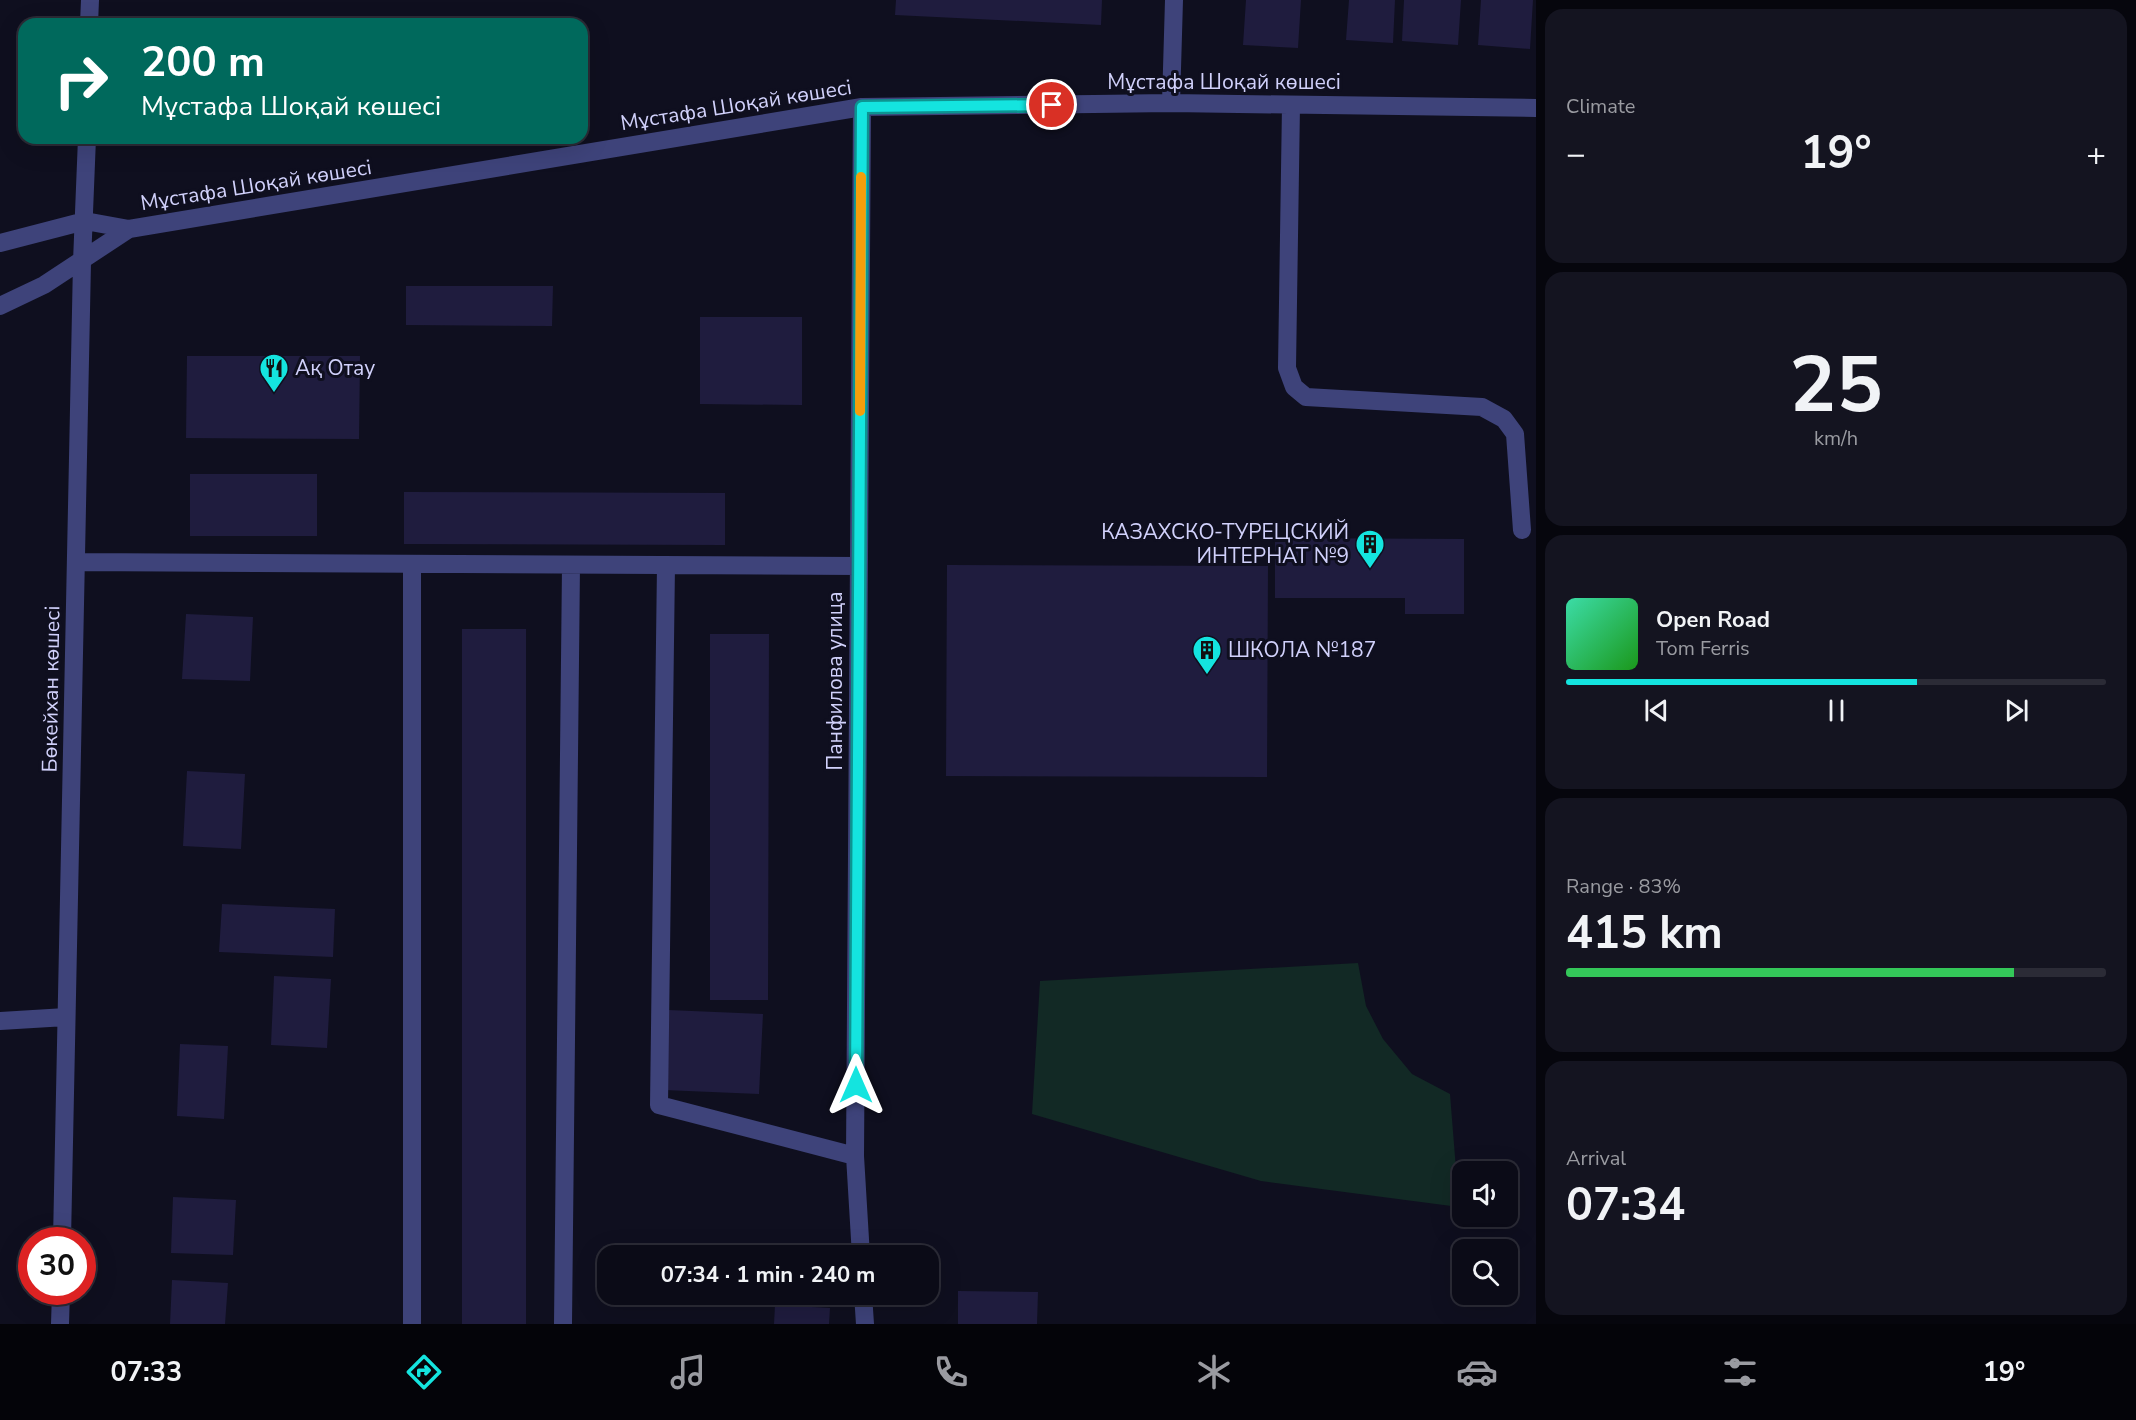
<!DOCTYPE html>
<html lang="en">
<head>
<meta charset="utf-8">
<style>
	body { margin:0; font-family:"Nunito Sans",sans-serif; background:#141420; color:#f1f3f6; height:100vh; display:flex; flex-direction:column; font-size:22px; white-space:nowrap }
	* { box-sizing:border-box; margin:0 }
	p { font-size:20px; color:#9a9ba1 }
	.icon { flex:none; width:33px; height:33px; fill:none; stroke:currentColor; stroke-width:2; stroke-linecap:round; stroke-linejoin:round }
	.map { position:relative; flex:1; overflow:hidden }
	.panel { display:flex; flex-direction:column; gap:9px; padding:9px; background:#06060d; width:600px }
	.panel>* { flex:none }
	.top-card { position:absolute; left:18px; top:18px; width:570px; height:126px; border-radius:18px; box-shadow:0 6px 24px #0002,0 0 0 2px #2b2b36; background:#00695c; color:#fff; overflow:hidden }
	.fabs { position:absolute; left:1452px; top:1161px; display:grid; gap:12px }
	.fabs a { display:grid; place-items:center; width:66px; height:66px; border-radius:12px; background:#0b0b17; box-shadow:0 6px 24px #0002,0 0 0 2px #2b2b36; font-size:30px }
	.speed { position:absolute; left:18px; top:1227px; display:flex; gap:12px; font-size:30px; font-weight:700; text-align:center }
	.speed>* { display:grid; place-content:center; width:78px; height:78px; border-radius:50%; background:#0b0b17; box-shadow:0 6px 24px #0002,0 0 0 2px #2b2b36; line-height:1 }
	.speed .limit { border:9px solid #d22; background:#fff; color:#111 }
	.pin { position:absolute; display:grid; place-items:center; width:51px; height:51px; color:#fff; margin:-26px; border:3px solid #fff; border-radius:50%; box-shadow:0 2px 6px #0007 }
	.me { position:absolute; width:66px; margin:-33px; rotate:0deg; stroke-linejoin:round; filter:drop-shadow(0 0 4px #0008) }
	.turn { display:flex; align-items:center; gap:21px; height:126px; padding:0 24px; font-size:27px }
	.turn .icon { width:78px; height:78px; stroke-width:2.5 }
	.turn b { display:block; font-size:42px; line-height:51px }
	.big { font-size:45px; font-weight:700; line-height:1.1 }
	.panel .widget { flex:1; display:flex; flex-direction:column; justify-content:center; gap:9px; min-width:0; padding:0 21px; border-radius:18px; background:#141420 }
	.panel .dial { align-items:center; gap:0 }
	.dial b { font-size:78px; line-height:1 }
	.song { display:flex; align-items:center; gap:18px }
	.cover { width:72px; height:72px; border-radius:9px; background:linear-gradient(135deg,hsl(160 70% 55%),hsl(120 70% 35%)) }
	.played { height:6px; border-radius:3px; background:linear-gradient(90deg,#14e4df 65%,#2b2b36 65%) }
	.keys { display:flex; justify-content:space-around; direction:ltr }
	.heat { display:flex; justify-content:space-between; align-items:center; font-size:33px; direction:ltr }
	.charge { height:9px; border-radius:4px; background:linear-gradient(90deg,#34c759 83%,#2b2b36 0) }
	.trip { position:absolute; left:597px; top:1245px; width:342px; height:60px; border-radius:18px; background:#0b0b17; box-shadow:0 6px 24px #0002,0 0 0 2px #2b2b36; font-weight:700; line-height:60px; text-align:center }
	.menu { display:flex; height:96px; justify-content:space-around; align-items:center; background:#040409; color:#9a9ba1 }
	.menu .icon { width:42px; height:42px }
	.menu .selected { color:#14e4df }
	.menu b { font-size:27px; color:#f1f3f6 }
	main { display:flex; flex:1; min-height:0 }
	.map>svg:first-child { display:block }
</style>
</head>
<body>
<main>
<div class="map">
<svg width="1536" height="1324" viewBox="0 0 1536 1324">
	<rect width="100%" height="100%" fill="#0f0f1f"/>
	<path fill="#122925" d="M1358 963 1366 1006 1383 1039 1412 1074 1450 1094 1459 1207 1261 1181 1032 1114 1040 981Z"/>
	<path fill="#1f1c3e" d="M896 0H1102L1101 25 895 15Z
		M1246 0H1301L1298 48 1243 45Z
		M1349 0H1395L1393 43 1346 40Z
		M1404 0H1461L1458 45 1402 41Z
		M1481 0H1533L1530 49 1478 45Z
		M406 286H553L552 326 406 325Z
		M700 317H802V405L700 404Z
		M187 356H360L359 439 186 438Z
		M190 474H317V536H190Z
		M404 492 725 493V545L404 544Z
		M1275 538 1464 539V614H1405V598H1275Z
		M947 565 1268 566 1267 777 946 776Z
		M186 614 253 617 250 681 182 679Z
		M462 629H526V1324H462Z
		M710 634H769L768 1000H710Z
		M187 771 245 774 241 849 183 846Z
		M222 904 335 909 333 957 219 952Z
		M274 976 331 979 327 1048 271 1045Z
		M668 1010 763 1014 759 1094 664 1090Z
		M180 1044 228 1046 224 1119 177 1116Z
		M173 1197 236 1200 233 1255 171 1253Z
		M172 1280 228 1283 225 1324H170Z
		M958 1291 1038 1292 1037 1324H958Z
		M775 1305 830 1308 829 1324H774Z"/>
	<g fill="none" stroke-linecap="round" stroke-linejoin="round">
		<path stroke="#3e437a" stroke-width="18" d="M89 24 90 0
			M1171 103 1174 0
			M1291 105 1287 368 1294 387 1306 397 1482 407 1504 419 1515 434 1522 530
			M0 243 85 221 129 229 862 107 1171 103 1536 108
			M0 306 44 285 129 229
			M76 562 859 566
			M666 565 659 1105 855 1156
			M0 1021 66 1017
			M62 1240 82 262 87 138
			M861 1256 855 1156 862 107
			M863 1294 865 1324
			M60 1324 61 1292
			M412 1324V564
			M563 1324 571 565"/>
	</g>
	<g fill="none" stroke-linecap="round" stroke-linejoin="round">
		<g stroke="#0d9491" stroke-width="15">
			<path id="route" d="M856 1085 862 107 1052 105"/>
		</g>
		<use href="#route" stroke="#14e4df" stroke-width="10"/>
		<path stroke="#f59e0b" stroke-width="10" d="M860 411 861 177"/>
	</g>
	<defs>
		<g id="restaurant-pin" transform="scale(1.5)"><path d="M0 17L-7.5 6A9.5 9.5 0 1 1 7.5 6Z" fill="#14e4df" stroke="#0f0f1f"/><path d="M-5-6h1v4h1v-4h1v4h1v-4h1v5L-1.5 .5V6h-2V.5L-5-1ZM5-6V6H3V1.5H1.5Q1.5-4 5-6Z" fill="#111"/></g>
		<g id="building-pin" transform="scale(1.5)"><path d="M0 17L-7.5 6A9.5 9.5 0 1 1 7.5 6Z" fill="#14e4df" stroke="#0f0f1f"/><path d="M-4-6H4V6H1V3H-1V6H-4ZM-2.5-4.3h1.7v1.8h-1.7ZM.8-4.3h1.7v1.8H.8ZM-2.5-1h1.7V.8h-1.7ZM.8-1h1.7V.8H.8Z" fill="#111"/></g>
	</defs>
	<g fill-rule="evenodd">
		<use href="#restaurant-pin" x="274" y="368"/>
		<use href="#building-pin" x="1370" y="544"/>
		<use href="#building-pin" x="1207" y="650"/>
	</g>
	<g text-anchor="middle" stroke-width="6" stroke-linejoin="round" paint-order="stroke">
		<g font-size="21" fill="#d1d1fb" stroke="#0f0f1f">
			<text x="1224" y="89">Мұстафа Шоқай көшесі</text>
			<text transform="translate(736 105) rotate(-9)" y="7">Мұстафа Шоқай көшесі</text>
			<text transform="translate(256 185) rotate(-9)" y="7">Мұстафа Шоқай көшесі</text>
			<text transform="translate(835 681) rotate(-90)" y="7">Панфилова улица</text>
			<text transform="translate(51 689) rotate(-89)" y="7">Бөкейхан көшесі</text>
		</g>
		<g font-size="21" fill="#d1d1fb" stroke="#0f0f1f" text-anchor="start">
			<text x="295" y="375">Ақ Отау</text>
			<text x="1349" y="539" text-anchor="end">КАЗАХСКО-ТУРЕЦСКИЙ<tspan x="1349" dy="24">ИНТЕРНАТ №9</tspan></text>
			<text x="1228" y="657">ШКОЛА №187</text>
		</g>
	</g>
</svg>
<div class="fabs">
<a><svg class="icon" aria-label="sound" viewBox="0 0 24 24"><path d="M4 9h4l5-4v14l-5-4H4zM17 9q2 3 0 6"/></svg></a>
<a><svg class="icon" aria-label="search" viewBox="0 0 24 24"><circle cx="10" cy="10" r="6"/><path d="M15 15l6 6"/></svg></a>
</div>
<div class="speed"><div class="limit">30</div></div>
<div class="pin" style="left:1052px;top:105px;background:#d93025"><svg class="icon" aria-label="arrive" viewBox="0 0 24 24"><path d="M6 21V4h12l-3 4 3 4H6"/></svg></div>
<svg class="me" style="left:856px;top:1085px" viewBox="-20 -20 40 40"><path d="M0-17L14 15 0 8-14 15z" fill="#14e4df" stroke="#fff" stroke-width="4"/></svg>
<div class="trip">07:34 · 1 min · 240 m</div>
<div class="top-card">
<div class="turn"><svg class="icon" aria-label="right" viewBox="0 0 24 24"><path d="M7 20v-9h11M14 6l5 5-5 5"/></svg><div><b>200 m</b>Мұстафа Шоқай көшесі</div></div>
</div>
</div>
<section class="panel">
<div class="widget"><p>Climate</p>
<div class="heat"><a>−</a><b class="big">19°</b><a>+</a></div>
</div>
<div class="widget dial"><b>25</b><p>km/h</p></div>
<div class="widget">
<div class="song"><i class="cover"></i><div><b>Open Road</b><p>Tom Ferris</p></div></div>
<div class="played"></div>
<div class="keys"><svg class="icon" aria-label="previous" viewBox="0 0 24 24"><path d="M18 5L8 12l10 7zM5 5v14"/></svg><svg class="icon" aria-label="pause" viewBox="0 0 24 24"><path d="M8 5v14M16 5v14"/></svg><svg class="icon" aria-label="next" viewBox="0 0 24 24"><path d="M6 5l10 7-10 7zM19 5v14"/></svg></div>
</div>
<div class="widget"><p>Range · 83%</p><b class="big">415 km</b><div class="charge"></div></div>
<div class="widget"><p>Arrival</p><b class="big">07:34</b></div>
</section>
</main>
<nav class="menu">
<b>07:33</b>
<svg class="icon selected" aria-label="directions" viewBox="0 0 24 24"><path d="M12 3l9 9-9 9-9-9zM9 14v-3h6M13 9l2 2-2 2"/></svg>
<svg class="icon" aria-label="music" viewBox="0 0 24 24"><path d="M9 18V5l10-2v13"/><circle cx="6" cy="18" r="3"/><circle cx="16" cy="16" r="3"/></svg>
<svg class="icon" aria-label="phone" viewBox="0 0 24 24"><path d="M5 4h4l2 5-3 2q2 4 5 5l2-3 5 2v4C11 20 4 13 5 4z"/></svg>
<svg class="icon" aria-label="climate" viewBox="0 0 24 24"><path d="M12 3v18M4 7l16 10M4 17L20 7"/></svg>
<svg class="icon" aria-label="car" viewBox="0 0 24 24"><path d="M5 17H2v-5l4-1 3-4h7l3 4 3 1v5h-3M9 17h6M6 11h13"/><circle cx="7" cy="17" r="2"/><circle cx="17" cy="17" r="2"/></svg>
<svg class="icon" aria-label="filters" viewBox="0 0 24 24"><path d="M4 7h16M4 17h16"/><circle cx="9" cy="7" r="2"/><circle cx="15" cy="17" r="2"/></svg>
<b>19°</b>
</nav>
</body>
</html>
